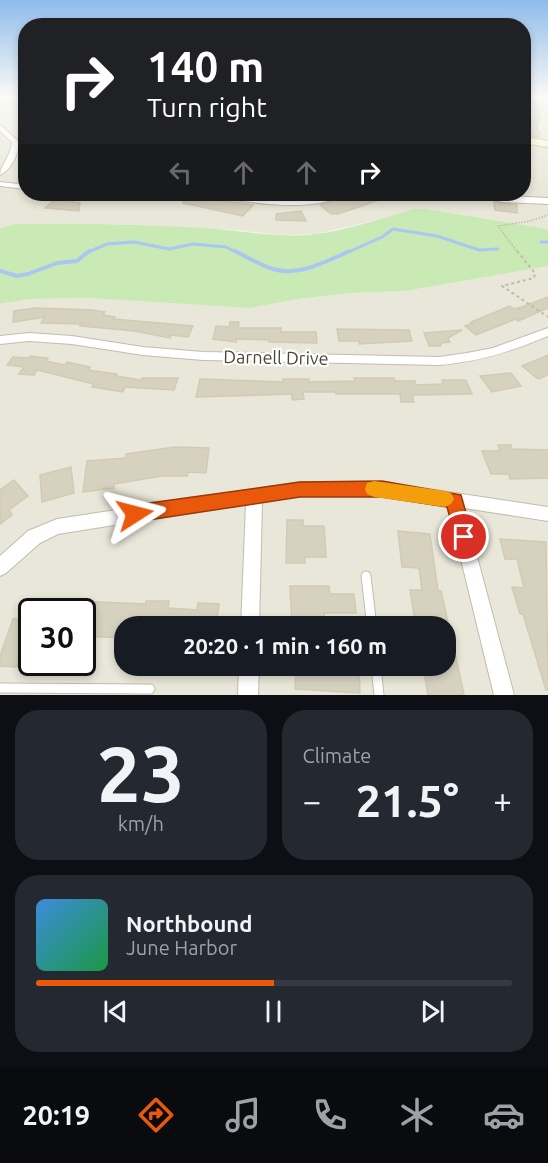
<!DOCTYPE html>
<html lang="en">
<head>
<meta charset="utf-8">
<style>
	body { margin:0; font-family:Ubuntu,sans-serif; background:#242831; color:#f1f3f6; height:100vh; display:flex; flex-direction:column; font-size:22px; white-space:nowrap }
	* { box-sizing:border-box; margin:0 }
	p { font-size:20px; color:#9ea1a6 }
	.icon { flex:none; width:33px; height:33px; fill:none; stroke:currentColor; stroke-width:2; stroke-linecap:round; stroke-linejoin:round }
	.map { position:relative; height:695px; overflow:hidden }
	.side { display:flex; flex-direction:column; gap:15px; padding:15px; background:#0d0f14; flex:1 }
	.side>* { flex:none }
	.top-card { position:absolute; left:18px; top:18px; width:513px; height:183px; border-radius:24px; box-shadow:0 3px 9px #0003; background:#202124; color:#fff; overflow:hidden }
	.speed { position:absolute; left:18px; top:598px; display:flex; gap:12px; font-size:30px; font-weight:700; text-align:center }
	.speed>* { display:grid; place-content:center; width:78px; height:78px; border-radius:50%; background:#171b24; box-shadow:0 3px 9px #0003; line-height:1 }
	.speed .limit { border:3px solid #111; border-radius:9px; background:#fff; color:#111 }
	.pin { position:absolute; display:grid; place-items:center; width:51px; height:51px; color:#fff; margin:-26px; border:3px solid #fff; border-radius:50%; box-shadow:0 2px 6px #0007 }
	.me { position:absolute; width:66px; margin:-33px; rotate:81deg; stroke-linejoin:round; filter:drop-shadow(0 0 4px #0008) }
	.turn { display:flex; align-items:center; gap:21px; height:126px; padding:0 30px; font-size:27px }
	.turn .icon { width:78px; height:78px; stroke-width:2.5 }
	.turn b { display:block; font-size:42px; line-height:51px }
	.lanes { display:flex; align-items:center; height:57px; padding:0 30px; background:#0003; justify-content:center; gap:30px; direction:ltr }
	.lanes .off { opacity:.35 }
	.big { font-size:45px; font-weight:700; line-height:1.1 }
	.side .card { flex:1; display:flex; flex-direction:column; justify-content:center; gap:9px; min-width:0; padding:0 21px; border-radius:24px; background:#242831 }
	.side .dial { align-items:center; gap:0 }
	.dial b { font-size:78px; line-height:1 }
	.song { display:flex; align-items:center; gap:18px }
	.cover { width:72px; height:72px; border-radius:9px; background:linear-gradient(135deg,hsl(210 70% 55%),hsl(140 70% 35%)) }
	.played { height:6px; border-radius:3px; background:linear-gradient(90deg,#ea580c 50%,#363941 50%) }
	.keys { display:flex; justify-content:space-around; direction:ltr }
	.heat { display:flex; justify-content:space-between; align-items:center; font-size:33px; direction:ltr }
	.side .tiles { flex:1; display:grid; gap:15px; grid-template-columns:1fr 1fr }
	.card:last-child { grid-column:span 2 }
	.trip { position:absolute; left:114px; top:616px; width:342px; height:60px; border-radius:24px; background:#171b24; box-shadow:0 3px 9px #0003; font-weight:700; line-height:60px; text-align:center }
	.menu { display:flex; height:96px; justify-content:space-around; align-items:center; background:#090b0e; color:#9ea1a6 }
	.menu .icon { width:42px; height:42px }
	.menu .active { color:#ea580c }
	.menu b { font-size:27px; color:#f1f3f6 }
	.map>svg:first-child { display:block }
</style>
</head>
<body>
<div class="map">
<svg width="548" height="695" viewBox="0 0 548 695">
	<rect width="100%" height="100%" fill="#f5f4eb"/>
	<path fill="#e9e7d9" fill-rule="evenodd" d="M0 96H25L26 194H524V96H548V229L426 209H413L364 223 316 234 279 235 238 230 116 224H16L0 228Z
		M548 266V695H0V304L29 299 89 298 250 308 297 299 350 293 405 291ZM32 612H82V663H32ZM124 627H446V666H124Z"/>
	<path fill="#c9e9b5" d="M413 209H426L548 229V266L405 291 350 293 297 299 250 308 89 298 29 299 0 304V228L16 224C78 223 140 224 203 228 240 230 279 239 316 234 349 230 381 218 413 209Z"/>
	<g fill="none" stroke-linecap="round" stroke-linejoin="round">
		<path stroke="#a9c8f1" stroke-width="3" d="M541 242H548
			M86 253 107 244 134 242 169 249 193 244 226 247 238 253
			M346 253 382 237 393 229 437 236 479 250 498 249"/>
		<path stroke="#a9c8f1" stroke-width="4" d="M235 251C247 257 260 265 273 269 300 277 326 261 350 251
			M0 271 17 276 28 274 57 263 77 261 89 251"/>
	</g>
	<path fill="#d7d2c0" stroke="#d2cbb4" stroke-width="1.5" d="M536 102 543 105 537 129 540 132 539 137 525 135 527 116 524 115V105Z
		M369 194H394V195L338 214H331L320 205 346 195 347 201Z
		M55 199 80 203 79 211 45 208Z
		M183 199H214L253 205 243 216 183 203Z
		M494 202 517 205V213L495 210Z
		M301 211 306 221 276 220V214Z
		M548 297V308L518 321 516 319 476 335 465 326 473 323 471 322 510 306 514 309 522 307Z
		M36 308 92 310 105 312 103 315 115 317 113 319 193 326 188 337 171 335 170 338 134 331 80 326 82 324 41 323 45 317 13 322 14 311Z
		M230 322H239L238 328H281V332H316L317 343 269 342V340L236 339V342L213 339 216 326 229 327Z
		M337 329 409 330 412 341 359 344V341H339Z
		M462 330 448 338 450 342 440 343 441 346H429L424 333Z
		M548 355V375L538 379 522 366Z
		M30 356 48 358 46 361 65 365 67 362 90 367 88 370 117 374 116 376 141 380 142 378H178L174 390 125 387 123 392 92 387 94 384 37 370 34 375 19 374 24 367 7 365 13 357 28 358Z
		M511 373 521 386 492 392 480 376Z
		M354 378H394L395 381H415L416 385 443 384 442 380H466L472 394 412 395 414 402H401L400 394H336V392H303L304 399 292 400V394L196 397 200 379 283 382V379H309V382L355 381Z
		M498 445H511L512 449 548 450V478L510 479 509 474H491L482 451H500Z
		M175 447 209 448 206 473 188 472 187 476H162L114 484V488L83 492 87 461 126 458V454Z
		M71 467 74 493 42 502 40 475Z
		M14 480 28 496 9 510 12 515 0 524V490Z
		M287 520H303V526H324L326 557H305V563H286Z
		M398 531 430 534 438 591H441L449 627H416L410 590H422L419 568 402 567Z
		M500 539 546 542 548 690H546L523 614H520L512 587 524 588 517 559H505Z
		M290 586H329L330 594H354L356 613H324L325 627H292Z
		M74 601 146 604V601H169L168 608 197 610 198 603 219 604 216 627H124V638L82 636V612H70Z
		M13 619 32 620V659L19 658 17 667 0 666V656Z
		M450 630 464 695H428L423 666H446V631Z
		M296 666 359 668 360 693 295 689Z"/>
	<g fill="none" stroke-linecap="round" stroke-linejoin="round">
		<g stroke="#c1bdad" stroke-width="11">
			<path id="lane" d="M366 576 372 627
				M376 666 379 695
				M0 688 150 689"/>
		</g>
		<g stroke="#c1bdad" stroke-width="2">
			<path id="street" d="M0 125 19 142C18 155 12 169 0 175 0 166 11 156 12 142L0 131Z
				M0 182 26 185V189L0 186Z
				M66 194H168L164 196 126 199 70 196Z
				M208 194C234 191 261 200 288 200 307 200 326 192 344 194 313 214 247 202 212 196Z
				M470 194 548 198V204L503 202 474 196Z
				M548 328V336C513 351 477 362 439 365L203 360 143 355 72 344 29 341 0 344V336L29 333 72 336 143 347 203 352 439 357 467 353 493 348Z
				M300 482H382L548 507V521L464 508 514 695H494L448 506 382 496H300L262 502 259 627H241L246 504 58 534 40 543 6 573 0 576V556L28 531 57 519Z
				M239 666H259L258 695H238Z"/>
		</g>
		<g stroke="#d5ce9b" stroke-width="3">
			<path id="secondary" d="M524 137 548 141V147L524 143Z"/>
		</g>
		<path stroke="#c3bc9f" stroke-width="1.5" stroke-dasharray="1.5 1.5" stroke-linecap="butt" d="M518 253 498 226 530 221 548 215"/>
		<path stroke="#c3bc9f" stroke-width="2" stroke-dasharray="3 3" stroke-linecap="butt" d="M517 251 535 273 534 278 502 286 548 317"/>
		<use href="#lane" stroke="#fff" stroke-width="9"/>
		<use href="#street" fill="#fff" fill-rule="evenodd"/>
		<use href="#secondary" fill="#fefacc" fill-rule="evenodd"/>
	</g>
	<linearGradient id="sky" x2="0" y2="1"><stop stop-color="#8fbcec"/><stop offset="0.5" stop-color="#fafaf6"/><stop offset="1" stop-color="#fafaf6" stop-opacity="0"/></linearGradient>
	<rect width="548" height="193" fill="url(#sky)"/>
	<path fill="#ea580c" stroke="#983908" stroke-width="1.5" d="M382 481 461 495 473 537 470 543 464 545 457 543 447 507 382 497H300L135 522 128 519 125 514 128 508 135 505 300 482Z"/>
	<path fill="#f59e0b" d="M374 481 445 491 451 493 454 499 451 504 445 507 374 497 367 494 365 489 367 483Z"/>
	<g text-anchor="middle" stroke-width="4.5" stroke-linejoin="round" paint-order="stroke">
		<g font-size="18" fill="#4a4639" stroke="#fff">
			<text transform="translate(276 358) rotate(1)" y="6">Darnell Drive</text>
		</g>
	</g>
</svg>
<div class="speed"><div class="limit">30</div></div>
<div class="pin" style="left:464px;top:537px;background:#d93025"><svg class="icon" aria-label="arrive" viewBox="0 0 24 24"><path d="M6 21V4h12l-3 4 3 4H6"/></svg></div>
<svg class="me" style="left:135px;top:514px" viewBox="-20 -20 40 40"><path d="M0-17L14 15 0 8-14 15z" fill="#ea580c" stroke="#fff" stroke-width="4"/></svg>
<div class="trip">20:20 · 1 min · 160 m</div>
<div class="top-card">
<div class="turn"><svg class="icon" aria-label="right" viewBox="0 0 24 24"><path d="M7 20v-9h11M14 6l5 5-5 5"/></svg><div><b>140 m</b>Turn right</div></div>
<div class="lanes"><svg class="icon off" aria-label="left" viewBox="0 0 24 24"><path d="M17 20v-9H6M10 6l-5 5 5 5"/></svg><svg class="icon off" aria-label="ahead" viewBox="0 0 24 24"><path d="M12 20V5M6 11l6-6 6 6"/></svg><svg class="icon off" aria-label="ahead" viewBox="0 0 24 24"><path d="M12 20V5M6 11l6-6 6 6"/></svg><svg class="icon" aria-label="right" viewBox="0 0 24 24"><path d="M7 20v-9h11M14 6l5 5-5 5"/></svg></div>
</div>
</div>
<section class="side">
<div class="tiles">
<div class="card dial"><b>23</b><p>km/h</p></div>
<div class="card"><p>Climate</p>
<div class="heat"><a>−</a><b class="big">21.5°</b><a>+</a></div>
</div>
<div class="card">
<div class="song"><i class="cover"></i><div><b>Northbound</b><p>June Harbor</p></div></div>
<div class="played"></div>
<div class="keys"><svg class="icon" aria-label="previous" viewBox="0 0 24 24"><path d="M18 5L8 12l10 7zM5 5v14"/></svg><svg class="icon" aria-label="pause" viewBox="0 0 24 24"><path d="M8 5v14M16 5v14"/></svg><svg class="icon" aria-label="next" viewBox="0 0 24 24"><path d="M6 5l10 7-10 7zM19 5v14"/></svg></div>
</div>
</div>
</section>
<nav class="menu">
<b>20:19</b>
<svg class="icon active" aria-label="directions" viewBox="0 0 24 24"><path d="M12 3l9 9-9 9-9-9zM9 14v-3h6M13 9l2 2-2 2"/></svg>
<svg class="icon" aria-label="music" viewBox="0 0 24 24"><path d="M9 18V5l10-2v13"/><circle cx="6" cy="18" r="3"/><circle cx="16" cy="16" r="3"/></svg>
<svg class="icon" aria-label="phone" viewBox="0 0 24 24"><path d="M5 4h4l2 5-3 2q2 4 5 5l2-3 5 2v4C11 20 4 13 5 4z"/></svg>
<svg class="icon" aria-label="climate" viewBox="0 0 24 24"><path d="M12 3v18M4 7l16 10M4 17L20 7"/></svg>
<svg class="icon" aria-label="car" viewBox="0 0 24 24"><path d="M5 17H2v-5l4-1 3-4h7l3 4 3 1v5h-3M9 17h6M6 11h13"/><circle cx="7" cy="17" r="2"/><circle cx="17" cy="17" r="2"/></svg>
</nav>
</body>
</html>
